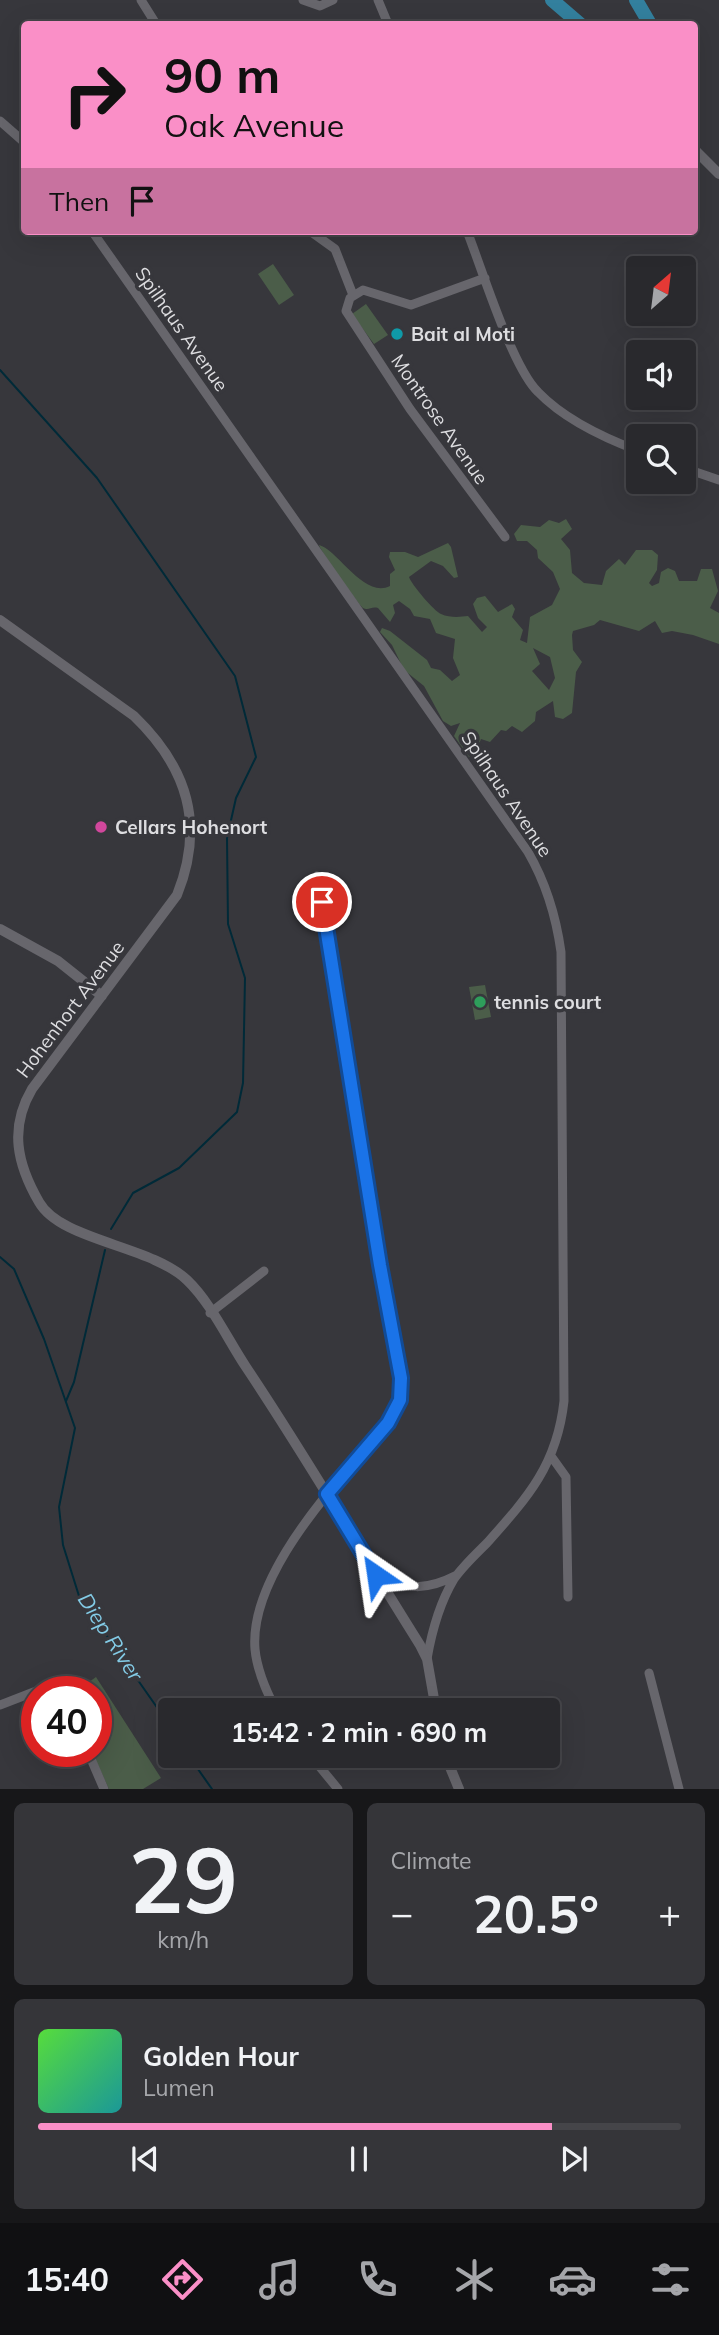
<!DOCTYPE html>
<html lang="en">
<head>
<meta charset="utf-8">
<style>
	body { margin:0; font-family:Mulish,sans-serif; background:#353539; color:#f1f3f6; height:100vh; display:flex; flex-direction:column; font-size:26px; white-space:nowrap }
	* { box-sizing:border-box; margin:0 }
	p { font-size:23px; color:#a5a6aa }
	.icon { flex:none; width:38px; height:38px; fill:none; stroke:currentColor; stroke-width:2; stroke-linecap:round; stroke-linejoin:round }
	.map { position:relative; height:1789px; overflow:hidden }
	.details { display:flex; flex-direction:column; gap:14px; padding:14px; background:#171719; flex:1 }
	.details>* { flex:none }
	.top-card { position:absolute; left:21px; top:21px; width:677px; height:214px; border-radius:7px; box-shadow:0 7px 28px #0002,0 0 0 2px #454549; background:#fa8fc7; color:#111; overflow:hidden }
	.needle { width:46px; rotate:28deg }
	.tools { position:absolute; left:626px; top:256px; display:grid; gap:14px }
	.tools a { display:grid; place-items:center; width:70px; height:70px; border-radius:7px; background:#29292d; box-shadow:0 7px 28px #0002,0 0 0 2px #454549; font-size:35px }
	.speed { position:absolute; left:21px; top:1676px; display:flex; gap:14px; font-size:35px; font-weight:700; text-align:center }
	.speed>* { display:grid; place-content:center; width:91px; height:91px; border-radius:50%; background:#29292d; box-shadow:0 7px 28px #0002,0 0 0 2px #454549; line-height:1 }
	.speed .limit { border:10px solid #d22; background:#fff; color:#111 }
	.pin { position:absolute; display:grid; place-items:center; width:60px; height:60px; color:#fff; margin:-30px; border:4px solid #fff; border-radius:50%; box-shadow:0 2px 7px #0007 }
	.me { position:absolute; width:77px; margin:-38px; rotate:328deg; stroke-linejoin:round; filter:drop-shadow(0 0 5px #0008) }
	.turn { display:flex; align-items:center; gap:24px; height:147px; padding:0 28px; font-size:32px }
	.turn .icon { width:91px; height:91px; stroke-width:2.5 }
	.turn b { display:block; font-size:49px; line-height:60px }
	.then { display:flex; align-items:center; height:66px; padding:0 28px; background:#0003; gap:14px; font-size:26px }
	.big { font-size:52px; font-weight:700; line-height:1.1 }
	.details .card { flex:1; display:flex; flex-direction:column; justify-content:center; gap:10px; min-width:0; padding:0 24px; border-radius:10px; background:#353539 }
	.details .dial { align-items:center; gap:0 }
	.dial b { font-size:91px; line-height:1 }
	.song { display:flex; align-items:center; gap:21px }
	.cover { width:84px; height:84px; border-radius:10px; background:linear-gradient(135deg,hsl(110 70% 55%),hsl(180 70% 35%)) }
	.played { height:7px; border-radius:4px; background:linear-gradient(90deg,#fa8fc7 80%,#454549 80%) }
	.keys { display:flex; justify-content:space-around; direction:ltr }
	.heat { display:flex; justify-content:space-between; align-items:center; font-size:38px; direction:ltr }
	.details .tiles { flex:1; display:grid; gap:14px; grid-template-columns:1fr 1fr }
	.card:last-child { grid-column:span 2 }
	.trip { position:absolute; left:158px; top:1698px; width:402px; height:70px; border-radius:7px; background:#29292d; box-shadow:0 7px 28px #0002,0 0 0 2px #454549; font-weight:700; line-height:70px; text-align:center }
	.menu { display:flex; height:112px; justify-content:space-around; align-items:center; background:#101012; color:#a5a6aa }
	.menu .icon { width:49px; height:49px }
	.menu .current { color:#fa8fc7 }
	.menu b { font-size:32px; color:#f1f3f6 }
	.map>svg:first-child { display:block }
</style>
</head>
<body>
<div class="map">
<svg width="719" height="1789" viewBox="0 0 719 1789">
	<rect width="100%" height="100%" fill="#37373c"/>
	<path fill="#4b5d49" fill-rule="evenodd" d="M273 264 294 295 279 305 258 274Z
		M366 304 388 335 374 344 352 314Z
		M566 519 572 529 561 539 570 550 572 573 584 583 602 585 606 571 619 559 625 565 636 550H652L658 555 657 570 649 583 652 586 659 583 661 572 668 568 675 571 679 581H697L701 569H712L718 591 710 608 719 613V644L693 635 672 631 662 633 655 621 639 631 600 620 594 625 573 631 572 635 573 650 582 662 576 672 572 713 563 719 555 717 553 701 536 712 535 721 522 732 512 726 506 731 501 730 490 742 481 739 476 752 469 757 454 736 460 723 451 726 443 721 424 686 404 670 392 645 380 632 382 628 390 631 427 660 431 668 440 670 452 681 460 675 453 658 455 639 436 633 430 619 414 616 410 609 399 601 393 605 395 613 390 622 378 608C371 606 369 611 363 608 359 605 320 550 319 545 338 550 364 599 390 586V574L395 570 389 557 390 552H405L418 557 448 543 451 547 458 577 454 578 443 566 431 561 409 577C411 584 435 612 441 614 450 618 460 617 468 616L482 632 487 627 478 618 473 604 477 598 485 596 498 612 512 604 515 609 512 617 523 630 520 640 527 643 530 617 552 605 560 589 553 572 538 558 537 550 527 541H517L514 534 521 525 540 527 549 520 559 523ZM533 648 550 657 555 678 549 690 532 671 540 664Z
		M485 985 491 1017 475 1020 469 987Z
		M96 1677 161 1778 143 1789H109L92 1752H96V1692H75Z"/>
	<g fill="none" stroke-linecap="round" stroke-linejoin="round">
		<path stroke="#002a38" stroke-width="2" d="M0 370 97 478 235 676 256 757 236 798 227 838 228 924 245 978 243 1083 237 1112 179 1168 133 1193 111 1229
			M0 1257 14 1269 44 1339 75 1428 59 1507 63 1545 79 1596 170 1726
			M66 1401 74 1382 105 1250
			M188 1755 212 1789"/>
		<path stroke="#67666c" stroke-width="9" d="M141 0 156 24
			M303 0 320 6 333 0
			M378 0 388 24
			M0 121 24 142
			M92 231 528 852C546 883 556 916 561 952L564 1401C557 1465 528 1497 487 1543 476 1554 463 1566 454 1579 439 1604 432 1630 427 1659
			M310 231 335 249 353 295
			M467 231C482 269 512 367 538 392 564 419 604 438 639 451
			M485 278 411 305 363 290 350 298 346 311 410 409 505 537
			M684 468 719 480
			M210 1313 264 1271
			M551 1456 566 1477 568 1597
			M376 1575C407 1590 426 1591 457 1575
			M649 1673 679 1789
			M0 1705 44 1688 59 1692
			M276 1710C266 1691 257 1671 255 1649 250 1587 311 1512 349 1468 374 1438 398 1418 401 1378L317 876
			M88 1752 104 1789
			M310 1755 338 1789"/>
		<path stroke="#67666c" stroke-width="10" d="M695 150 719 174
			M0 620 134 716C188 768 205 825 177 895L32 1089C9 1128 17 1164 39 1202 61 1241 150 1245 187 1280 211 1303 228 1340 246 1367 307 1458 362 1553 420 1645L427 1659 436 1710
			M0 929 58 961 102 996
			M445 1755 459 1789"/>
		<path stroke="#33809e" stroke-width="14" d="M552 0 580 24
			M636 0 650 24"/>
	</g>
	<g fill="none" stroke-linecap="round" stroke-linejoin="round">
		<g stroke="#114b97" stroke-width="18">
			<path id="route" d="M322 902 380 1265 401 1378 400 1400 388 1423 327 1494 376 1575"/>
		</g>
		<use href="#route" stroke="#1a73e8" stroke-width="12"/>
	</g>
	<circle fill="#0f9aa8" stroke="#37373c" stroke-width="2.5" cx="397" cy="334" r="7"/>
	<circle fill="#d1479c" stroke="#37373c" stroke-width="2.5" cx="101" cy="827" r="7"/>
	<circle fill="#2e9e5b" stroke="#37373c" stroke-width="2.5" cx="480" cy="1002" r="7"/>
	<g text-anchor="middle" stroke-width="7" stroke-linejoin="round" paint-order="stroke">
		<g font-size="19" fill="#dddde0" stroke="#37373c">
			<text transform="translate(182 329) rotate(55)" y="7">Spilhaus Avenue</text>
			<text transform="translate(440 419) rotate(55)" y="7">Montrose Avenue</text>
			<text transform="translate(507 794) rotate(56)" y="7">Spilhaus Avenue</text>
			<text transform="translate(70 1009) rotate(-53)" y="7">Hohenhort Avenue</text>
		</g>
		<g font-size="19" font-weight="bold" fill="#dddde0" stroke="#37373c" text-anchor="start">
			<text x="411" y="341">Bait al Moti</text>
			<text x="115" y="834">Cellars Hohenort</text>
			<text x="494" y="1009">tennis court</text>
		</g>
		<g font-size="21" font-style="italic" fill="#83cbe6" stroke="#37373c">
			<text transform="translate(110 1637) rotate(57)" y="7">Diep River</text>
		</g>
	</g>
</svg>
<div class="tools">
<a><svg class="needle" viewBox="-14 -14 28 28"><path d="M0-13l5 13h-10z" fill="#e53935"/><path d="M0 13l5-13h-10z" fill="#a5a6aa"/></svg></a>
<a><svg class="icon" aria-label="sound" viewBox="0 0 24 24"><path d="M4 9h4l5-4v14l-5-4H4zM17 9q2 3 0 6"/></svg></a>
<a><svg class="icon" aria-label="search" viewBox="0 0 24 24"><circle cx="10" cy="10" r="6"/><path d="M15 15l6 6"/></svg></a>
</div>
<div class="speed"><div class="limit">40</div></div>
<div class="pin" style="left:322px;top:902px;background:#d93025"><svg class="icon" aria-label="arrive" viewBox="0 0 24 24"><path d="M6 21V4h12l-3 4 3 4H6"/></svg></div>
<svg class="me" style="left:376px;top:1575px" viewBox="-20 -20 40 40"><path d="M0-17L14 15 0 8-14 15z" fill="#1a73e8" stroke="#fff" stroke-width="4"/></svg>
<div class="trip">15:42 · 2 min · 690 m</div>
<div class="top-card">
<div class="turn"><svg class="icon" aria-label="right" viewBox="0 0 24 24"><path d="M7 20v-9h11M14 6l5 5-5 5"/></svg><div><b>90 m</b>Oak Avenue</div></div>
<div class="then">Then<svg class="icon" aria-label="arrive" viewBox="0 0 24 24"><path d="M6 21V4h12l-3 4 3 4H6"/></svg></div>
</div>
</div>
<section class="details">
<div class="tiles">
<div class="card dial"><b>29</b><p>km/h</p></div>
<div class="card"><p>Climate</p>
<div class="heat"><a>−</a><b class="big">20.5°</b><a>+</a></div>
</div>
<div class="card">
<div class="song"><i class="cover"></i><div><b>Golden Hour</b><p>Lumen</p></div></div>
<div class="played"></div>
<div class="keys"><svg class="icon" aria-label="previous" viewBox="0 0 24 24"><path d="M18 5L8 12l10 7zM5 5v14"/></svg><svg class="icon" aria-label="pause" viewBox="0 0 24 24"><path d="M8 5v14M16 5v14"/></svg><svg class="icon" aria-label="next" viewBox="0 0 24 24"><path d="M6 5l10 7-10 7zM19 5v14"/></svg></div>
</div>
</div>
</section>
<nav class="menu">
<b>15:40</b>
<svg class="icon current" aria-label="directions" viewBox="0 0 24 24"><path d="M12 3l9 9-9 9-9-9zM9 14v-3h6M13 9l2 2-2 2"/></svg>
<svg class="icon" aria-label="music" viewBox="0 0 24 24"><path d="M9 18V5l10-2v13"/><circle cx="6" cy="18" r="3"/><circle cx="16" cy="16" r="3"/></svg>
<svg class="icon" aria-label="phone" viewBox="0 0 24 24"><path d="M5 4h4l2 5-3 2q2 4 5 5l2-3 5 2v4C11 20 4 13 5 4z"/></svg>
<svg class="icon" aria-label="climate" viewBox="0 0 24 24"><path d="M12 3v18M4 7l16 10M4 17L20 7"/></svg>
<svg class="icon" aria-label="car" viewBox="0 0 24 24"><path d="M5 17H2v-5l4-1 3-4h7l3 4 3 1v5h-3M9 17h6M6 11h13"/><circle cx="7" cy="17" r="2"/><circle cx="17" cy="17" r="2"/></svg>
<svg class="icon" aria-label="filters" viewBox="0 0 24 24"><path d="M4 7h16M4 17h16"/><circle cx="9" cy="7" r="2"/><circle cx="15" cy="17" r="2"/></svg>
</nav>
</body>
</html>
